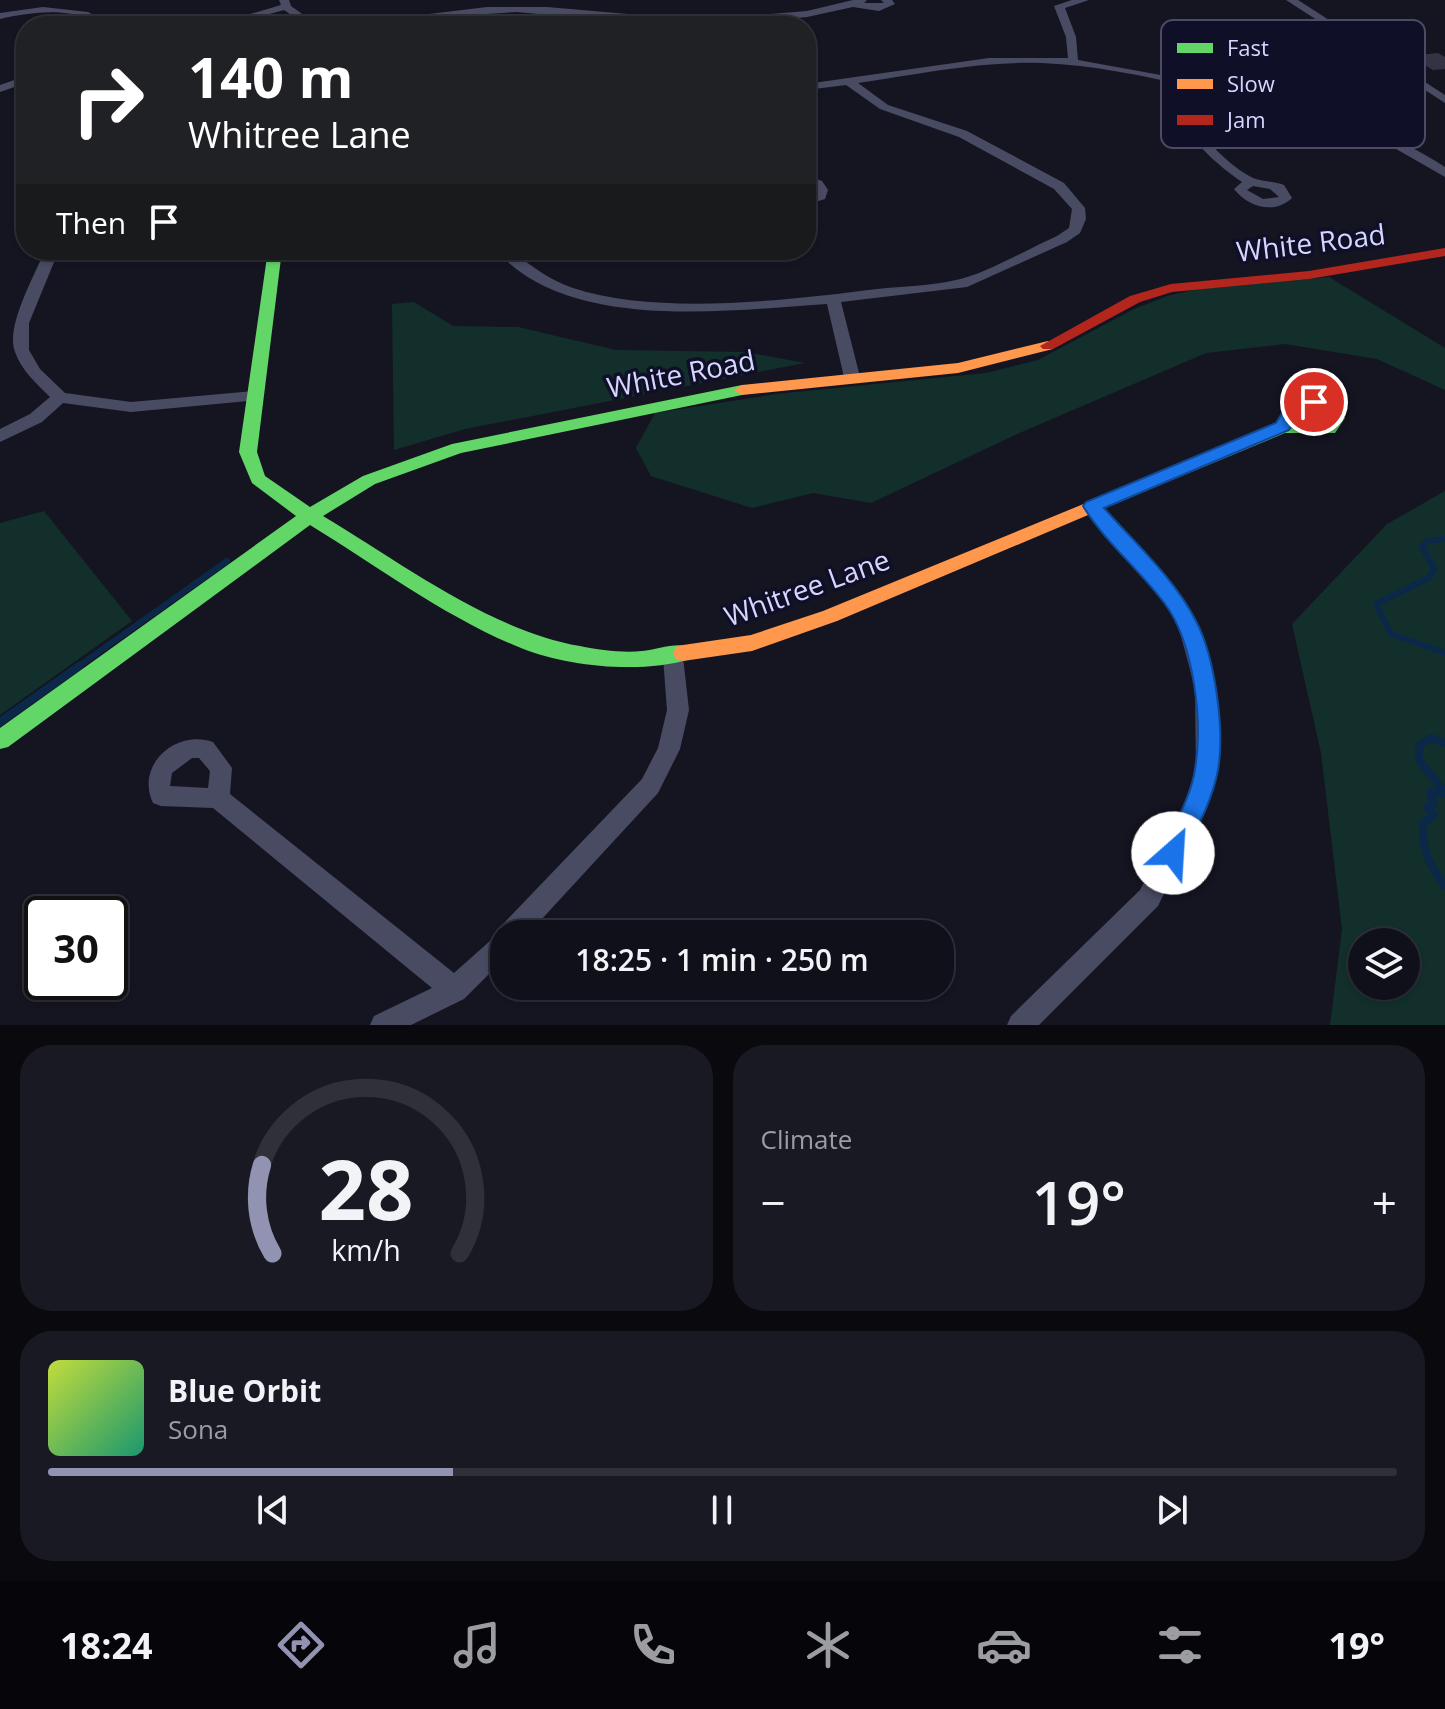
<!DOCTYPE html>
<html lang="en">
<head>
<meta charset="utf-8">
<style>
	body { margin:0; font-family:"Open Sans",sans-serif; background:#191923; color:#f1f3f6; height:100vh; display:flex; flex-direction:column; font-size:30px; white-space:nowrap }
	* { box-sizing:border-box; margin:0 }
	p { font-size:26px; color:#9c9da2 }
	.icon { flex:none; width:44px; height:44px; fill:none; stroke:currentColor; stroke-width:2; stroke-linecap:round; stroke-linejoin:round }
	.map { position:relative; height:1025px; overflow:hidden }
	.details { display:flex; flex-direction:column; gap:20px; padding:20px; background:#09090e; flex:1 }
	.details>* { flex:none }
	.banner { position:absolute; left:16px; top:16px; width:800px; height:244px; border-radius:32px; box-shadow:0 2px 6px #0004,0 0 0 2px #303039; background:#202124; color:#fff; overflow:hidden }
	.tools { position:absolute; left:1348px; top:928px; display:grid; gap:16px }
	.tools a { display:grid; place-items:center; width:72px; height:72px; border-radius:50%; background:#10101a; box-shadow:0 2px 6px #0004,0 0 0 2px #303039; font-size:40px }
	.speed { position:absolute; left:24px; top:896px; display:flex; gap:16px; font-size:40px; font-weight:700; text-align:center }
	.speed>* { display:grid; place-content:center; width:104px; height:104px; border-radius:50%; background:#10101a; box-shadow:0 2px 6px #0004,0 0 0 2px #303039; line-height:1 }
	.speed .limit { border:4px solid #111; border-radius:12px; background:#fff; color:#111 }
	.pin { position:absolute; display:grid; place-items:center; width:68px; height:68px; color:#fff; margin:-34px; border:4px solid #fff; border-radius:50%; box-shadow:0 2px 8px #0007 }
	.me { position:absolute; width:88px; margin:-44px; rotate:26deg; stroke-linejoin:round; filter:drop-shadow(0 0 6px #0008) }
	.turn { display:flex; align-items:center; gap:28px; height:168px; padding:0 40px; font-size:36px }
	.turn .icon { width:104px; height:104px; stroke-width:2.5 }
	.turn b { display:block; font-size:56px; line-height:68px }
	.then { display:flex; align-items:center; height:76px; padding:0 40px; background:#0003; gap:16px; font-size:30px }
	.big { font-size:60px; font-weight:600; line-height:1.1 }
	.details .widget { flex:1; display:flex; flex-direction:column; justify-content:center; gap:12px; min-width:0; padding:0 28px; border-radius:32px; background:#191923 }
	.details .dial { align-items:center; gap:0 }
	.dial svg { height:208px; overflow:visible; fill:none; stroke:#303039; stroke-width:7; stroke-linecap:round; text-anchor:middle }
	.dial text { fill:#f1f3f6; stroke:none }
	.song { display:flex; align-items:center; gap:24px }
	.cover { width:96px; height:96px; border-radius:12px; background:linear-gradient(135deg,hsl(70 70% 55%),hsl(160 70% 35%)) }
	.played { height:8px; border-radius:4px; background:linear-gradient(90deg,#9292b2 30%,#303039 30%) }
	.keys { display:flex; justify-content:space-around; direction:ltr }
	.heat { display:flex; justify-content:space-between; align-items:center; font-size:44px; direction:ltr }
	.details .tiles { flex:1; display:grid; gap:20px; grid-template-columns:1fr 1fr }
	.widget:last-child { grid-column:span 2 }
	.trip { position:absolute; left:490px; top:920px; width:464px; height:80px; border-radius:32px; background:#10101a; box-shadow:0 2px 6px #0004,0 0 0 2px #303039; font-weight:600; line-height:80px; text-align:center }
	.dock { display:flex; height:128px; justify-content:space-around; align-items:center; background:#06060a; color:#9c9da2 }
	.dock .icon { width:56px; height:56px }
	.dock .current { color:#9292b2 }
	.dock b { font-size:36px; color:#f1f3f6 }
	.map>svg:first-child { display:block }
</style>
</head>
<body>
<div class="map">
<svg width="1445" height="1025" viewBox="0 0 1445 1025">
	<rect width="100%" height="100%" fill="#151522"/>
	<path fill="#122f2c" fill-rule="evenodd" d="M1329 277 1445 348V390L1377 359 1285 344 1206 353 1017 434 871 503 813 493 752 508 651 476 636 448 655 413 776 394 986 373 1038 360 1134 309 1167 296 1198 289Z
		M414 302 453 326 518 327 616 350 745 352 805 363 465 429 394 450 392 304Z
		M1445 491V1025H1330L1342 929 1321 753 1292 624 1387 524ZM1406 942V986H1362V942Z
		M44 511 132 621 0 715V523Z"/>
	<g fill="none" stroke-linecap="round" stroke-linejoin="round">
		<path stroke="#0b2848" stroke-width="6" d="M1445 539 1428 541 1422 546 1434 569 1429 578 1376 604 1391 634 1445 653
			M76 668 227 561"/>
		<path stroke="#0b2848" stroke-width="8" d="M0 722 79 666
			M1445 743 1431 738 1419 745V760L1445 793
			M1445 794 1430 792 1434 804 1427 807 1434 815 1423 823C1421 848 1430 866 1445 886"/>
	</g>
	<path fill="#334" d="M1438 53 1445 57V69L1433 70 1410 56Z"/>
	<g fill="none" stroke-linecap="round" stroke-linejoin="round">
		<path fill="#494b63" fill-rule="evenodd" d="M279 0H289L291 6 319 26H307L284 10 226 26H209L281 5Z
			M853 0H867L864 3H884L881 0H892L895 4 879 11 853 7 807 17 712 26H666L517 12 456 16 397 26H378L421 15 487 7H547L697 20 807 11Z
			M1072 0H1089L1065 8 1076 37 1078 60 1199 82 1240 54V45L1221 39V35L1230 29 1247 31 1259 39 1250 47 1249 57 1210 84C1292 103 1373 120 1445 167V177L1384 142 1355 130 1294 111 1204 90 1190 115C1202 138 1229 166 1253 178 1263 182 1274 181 1284 185L1292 198C1274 215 1248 207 1234 189L1242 182C1217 165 1192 142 1178 115L1194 87C1144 76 1093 65 1042 63 980 61 919 74 858 83L888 105 967 131 1064 183 1085 208 1086 219 1080 233 1067 242 967 287 841 302 860 377 852 382 844 377 827 304C729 310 568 333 496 250H511C531 266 549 280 573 288 657 316 790 300 877 289 903 286 931 286 956 280 983 275 1030 248 1057 236L1069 228 1072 209 1054 189 959 137 880 109 846 85 806 90V84L989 58H1068L1066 37 1054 6ZM1253 186 1270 189 1279 197 1263 199 1247 190Z
			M1286 0H1298L1445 95V103Z
			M43 7 88 12 115 26C99 26 87 17 72 14 48 10 23 14 0 19V13Z
			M26 76V83L0 92V85Z
			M806 175 822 181 828 190 825 199 806 205V197L814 194 816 190 806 184Z
			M45 250H59L29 323V350L40 369 65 393 131 402 254 391 262 396 260 400 131 412 63 403 42 422 0 442V429L30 414 50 397C37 384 21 370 15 352 5 327 35 275 45 250Z
			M1092 500 1098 502 1179 594 1198 624 1215 688 1218 770 1204 812 1158 906 1039 1025H1007L1011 1016 1140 890 1182 810 1196 770 1195 688 1178 625 1165 604 1086 510 1083 506 1086 502Z
			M673 649 680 651 683 657 689 710 680 749 658 793 528 934H504V959L464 999 411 1025H370L374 1016 432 988 213 808 161 806 153 803C135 765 176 729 213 742L232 768 230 794 454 973 500 932 502 925 642 779 658 748 667 710 663 657 666 651ZM192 758H199L210 771 208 788 170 786 172 773Z"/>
		<path fill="#63d668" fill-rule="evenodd" d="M268 250H282L257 452 265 476 310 507 363 476 452 444 742 385 748 386 750 390 742 395 461 453 375 484 323 516C400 562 491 631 580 646 599 650 623 653 642 651 657 650 675 642 690 647L693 653 690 659C642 674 568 667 521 648 448 619 377 566 310 525L8 747 0 749V728L296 516 252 483 239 452Z
			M1301 397C1320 399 1333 403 1345 418L1335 433H1285L1126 499 1120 501 1111 495 1114 491 1276 423 1286 404ZM1304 408 1314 409 1328 419 1324 423 1294 422Z"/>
		<path fill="#ff974d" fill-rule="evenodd" d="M1048 341 1053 343V349L958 373 742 395 734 390 742 385 958 363Z
			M1120 489 1129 495 1126 499 837 621 752 651 683 661 676 659 673 653 676 647 683 645 751 635 823 611Z"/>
		<path fill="#b3261e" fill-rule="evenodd" d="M1445 248V256L1309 279 1172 292 1140 302 1053 349H1043L1040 346 1130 296 1171 284 1309 271Z"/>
	</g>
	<path fill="#1a73e8" stroke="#114b97" stroke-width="2" d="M1314 397 1322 402 1319 406 1301 409 1289 430 1104 508C1135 543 1175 579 1196 621 1215 657 1225 730 1218 770 1212 802 1195 832 1181 861L1173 864 1165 861 1161 853C1173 826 1191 798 1195 769 1203 721 1194 643 1165 604 1140 570 1105 542 1083 506L1086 502 1276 423 1290 400Z"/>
	<g text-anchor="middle" stroke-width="7" stroke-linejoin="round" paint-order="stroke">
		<g font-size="28" fill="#d6d6ff" stroke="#100f28">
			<text transform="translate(1311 243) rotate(-7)" y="10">White Road</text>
			<text transform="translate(681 374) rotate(-11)" y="10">White Road</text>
			<text transform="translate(807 588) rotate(-20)" y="10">Whitree Lane</text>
		</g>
	</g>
	<rect x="1161" y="20" width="264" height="128" rx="12" fill="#100f28" stroke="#4b4b68" stroke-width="2"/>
	<rect x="1177" y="43" width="36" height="10" fill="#63d668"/>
	<rect x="1177" y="79" width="36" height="10" fill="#ff974d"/>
	<rect x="1177" y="115" width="36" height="10" fill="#b3261e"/>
	<g font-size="22" fill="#d6d6ff">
		<text x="1227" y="56">Fast</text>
		<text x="1227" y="92">Slow</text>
		<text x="1227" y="128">Jam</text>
	</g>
</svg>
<div class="tools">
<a><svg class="icon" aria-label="layers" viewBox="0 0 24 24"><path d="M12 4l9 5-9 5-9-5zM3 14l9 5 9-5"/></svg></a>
</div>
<div class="speed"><div class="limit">30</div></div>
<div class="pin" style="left:1314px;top:402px;background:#d93025"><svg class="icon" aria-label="arrive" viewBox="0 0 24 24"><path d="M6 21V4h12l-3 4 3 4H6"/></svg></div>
<svg class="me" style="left:1173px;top:853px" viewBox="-20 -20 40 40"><circle r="19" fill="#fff"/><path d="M0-13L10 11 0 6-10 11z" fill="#1a73e8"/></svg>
<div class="trip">18:25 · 1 min · 250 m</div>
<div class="banner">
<div class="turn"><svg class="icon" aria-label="right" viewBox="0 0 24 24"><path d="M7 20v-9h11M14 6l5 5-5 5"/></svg><div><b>140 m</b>Whitree Lane</div></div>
<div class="then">Then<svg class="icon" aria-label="arrive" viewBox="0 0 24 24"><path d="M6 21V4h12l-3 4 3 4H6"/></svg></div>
</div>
</div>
<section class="details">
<div class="tiles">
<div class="widget dial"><svg viewBox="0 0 100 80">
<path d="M14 69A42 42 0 1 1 86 69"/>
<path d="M14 69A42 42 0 0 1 10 35" stroke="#9292b2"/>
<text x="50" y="56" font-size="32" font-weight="700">28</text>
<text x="50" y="72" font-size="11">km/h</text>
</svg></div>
<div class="widget"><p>Climate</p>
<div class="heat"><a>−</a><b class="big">19°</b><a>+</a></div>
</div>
<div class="widget">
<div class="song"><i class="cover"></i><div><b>Blue Orbit</b><p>Sona</p></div></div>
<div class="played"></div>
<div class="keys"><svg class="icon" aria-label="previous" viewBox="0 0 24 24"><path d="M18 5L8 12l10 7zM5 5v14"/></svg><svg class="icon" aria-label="pause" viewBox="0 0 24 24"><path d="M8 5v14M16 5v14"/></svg><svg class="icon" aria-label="next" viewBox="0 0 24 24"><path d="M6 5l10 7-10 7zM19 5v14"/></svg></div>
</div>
</div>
</section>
<nav class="dock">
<b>18:24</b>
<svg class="icon current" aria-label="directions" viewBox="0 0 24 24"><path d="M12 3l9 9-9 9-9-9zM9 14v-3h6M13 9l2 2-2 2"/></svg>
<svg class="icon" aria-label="music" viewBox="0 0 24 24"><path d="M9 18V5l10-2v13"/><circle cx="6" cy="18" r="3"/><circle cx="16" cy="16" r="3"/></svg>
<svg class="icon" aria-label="phone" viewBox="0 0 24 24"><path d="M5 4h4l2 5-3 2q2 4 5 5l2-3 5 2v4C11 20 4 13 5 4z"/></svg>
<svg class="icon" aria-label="climate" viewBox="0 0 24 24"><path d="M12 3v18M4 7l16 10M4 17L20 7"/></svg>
<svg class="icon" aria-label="car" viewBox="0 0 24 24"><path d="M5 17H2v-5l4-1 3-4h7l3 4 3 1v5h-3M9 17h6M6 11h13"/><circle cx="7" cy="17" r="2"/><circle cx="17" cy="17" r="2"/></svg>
<svg class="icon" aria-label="filters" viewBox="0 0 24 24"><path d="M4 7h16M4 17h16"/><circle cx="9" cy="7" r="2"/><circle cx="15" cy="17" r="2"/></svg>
<b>19°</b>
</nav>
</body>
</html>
